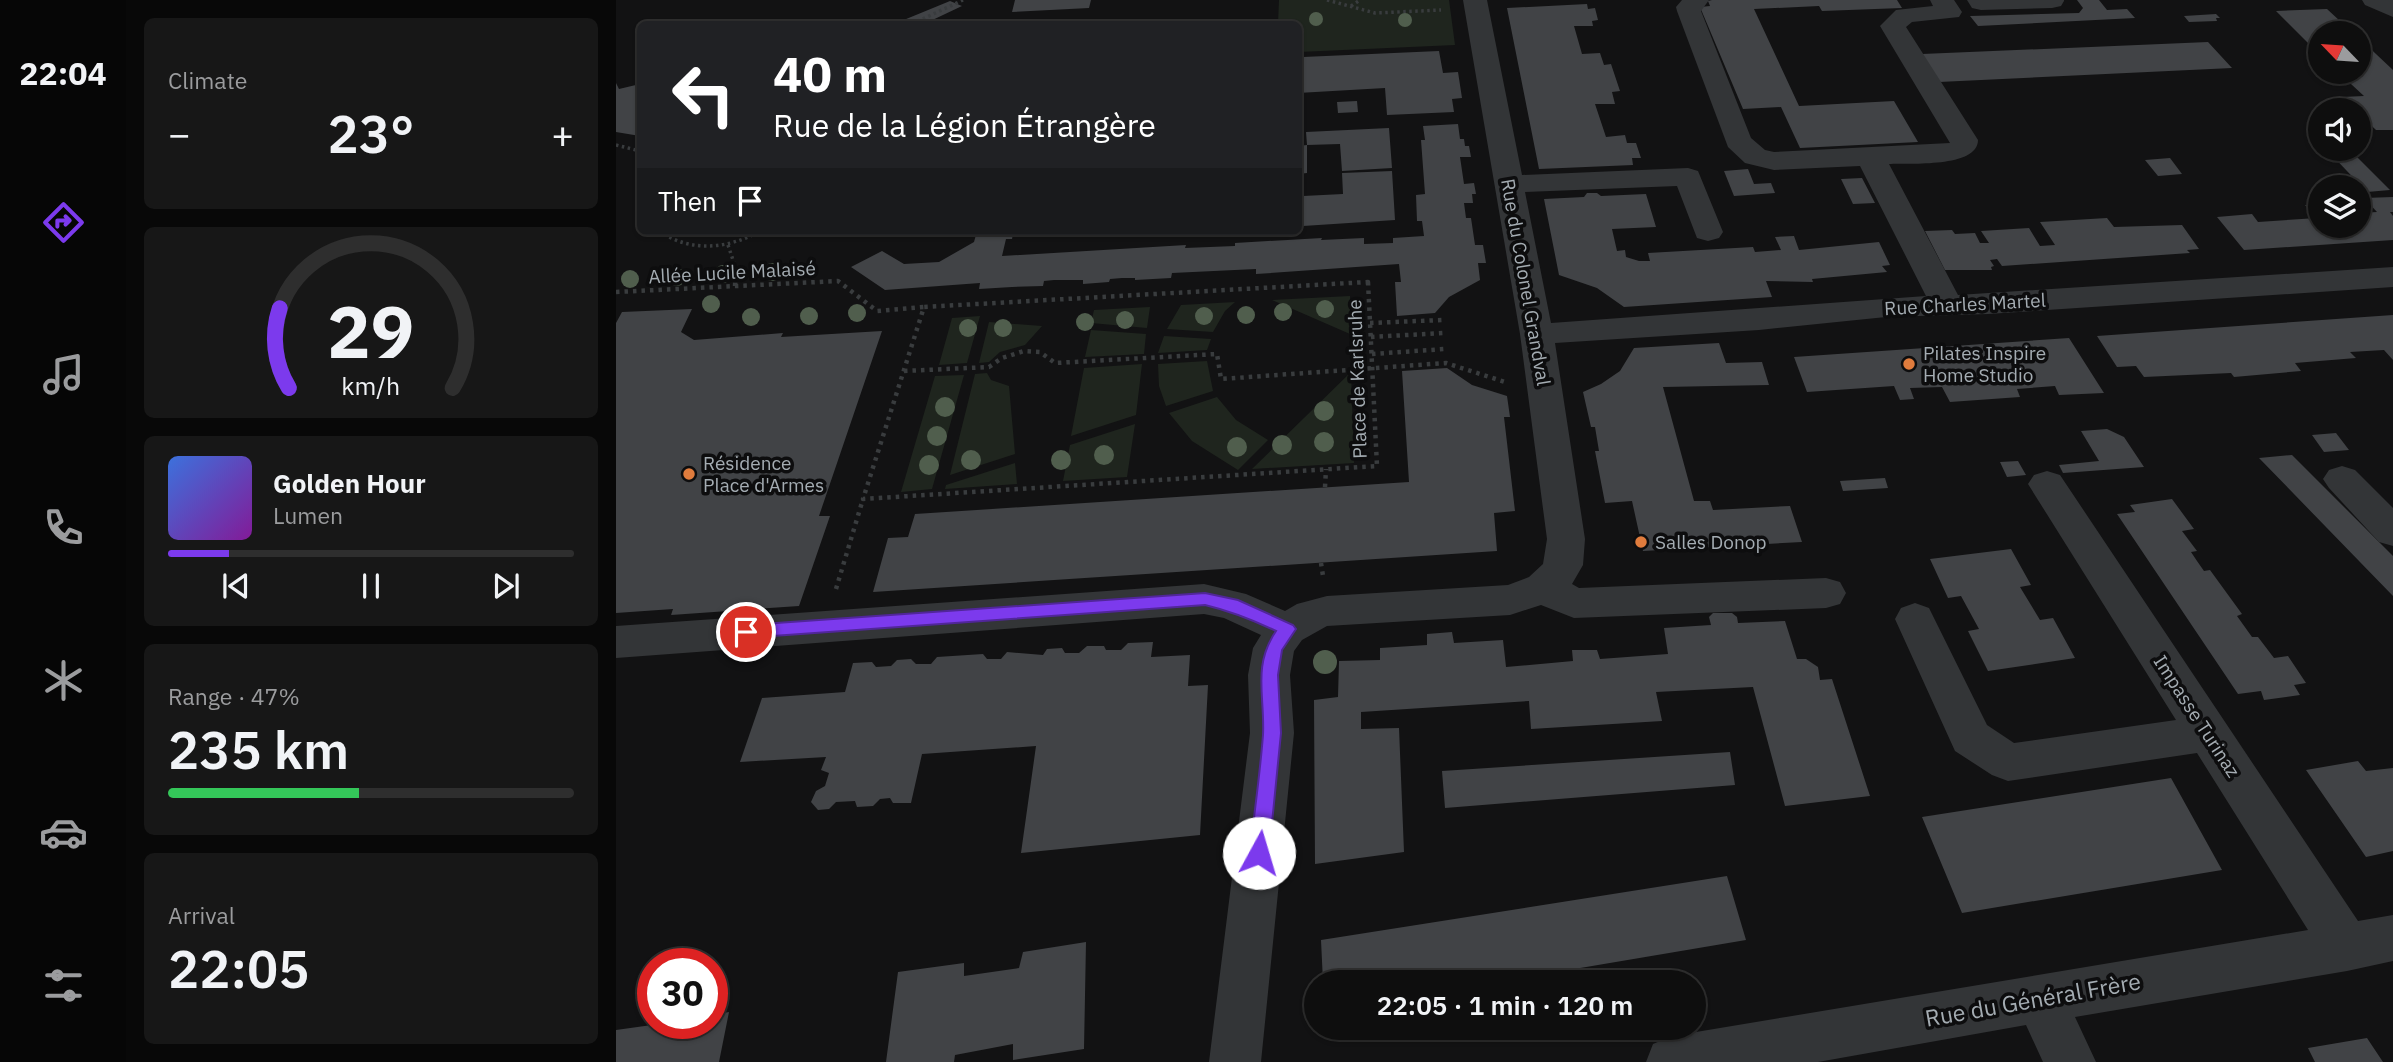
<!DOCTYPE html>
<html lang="en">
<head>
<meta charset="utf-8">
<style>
	body { margin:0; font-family:"IBM Plex Sans",sans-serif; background:#171717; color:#f1f3f6; height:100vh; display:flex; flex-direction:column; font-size:26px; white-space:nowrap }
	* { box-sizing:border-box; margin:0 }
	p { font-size:23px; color:#9b9c9e }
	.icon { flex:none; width:38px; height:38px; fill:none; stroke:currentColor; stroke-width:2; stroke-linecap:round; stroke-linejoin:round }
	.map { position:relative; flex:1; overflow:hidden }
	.side { display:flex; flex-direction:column; gap:18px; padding:18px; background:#080808; width:490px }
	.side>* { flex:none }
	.hud { position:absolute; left:21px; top:21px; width:665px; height:214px; border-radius:10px; box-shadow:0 2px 5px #0004,0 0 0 2px #2e2e2e; background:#202124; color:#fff; overflow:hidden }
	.needle { width:46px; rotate:295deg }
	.controls { position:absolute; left:1692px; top:21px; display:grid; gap:14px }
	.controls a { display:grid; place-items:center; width:63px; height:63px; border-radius:50%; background:#0e0e0e; box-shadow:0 2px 5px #0004,0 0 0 2px #2e2e2e; font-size:35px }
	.speed { position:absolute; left:21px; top:948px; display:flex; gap:14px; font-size:35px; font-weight:700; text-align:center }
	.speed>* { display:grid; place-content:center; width:91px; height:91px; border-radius:50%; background:#0e0e0e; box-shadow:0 2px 5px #0004,0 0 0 2px #2e2e2e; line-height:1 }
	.speed .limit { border:10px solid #d22; background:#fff; color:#111 }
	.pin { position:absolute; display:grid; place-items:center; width:60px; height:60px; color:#fff; margin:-30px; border:4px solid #fff; border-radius:50%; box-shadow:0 2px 7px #0007 }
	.me { position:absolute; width:77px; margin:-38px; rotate:6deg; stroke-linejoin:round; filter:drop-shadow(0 0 5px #0008) }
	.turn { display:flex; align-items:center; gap:24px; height:147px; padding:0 21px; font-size:32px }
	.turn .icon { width:91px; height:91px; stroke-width:2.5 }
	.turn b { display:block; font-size:49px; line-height:60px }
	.then { display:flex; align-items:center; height:66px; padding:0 21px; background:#0003; gap:14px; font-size:26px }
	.big { font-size:52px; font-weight:600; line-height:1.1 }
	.side .tile { flex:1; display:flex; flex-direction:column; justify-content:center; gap:10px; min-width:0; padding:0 24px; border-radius:10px; background:#171717 }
	.side .dial { align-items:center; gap:0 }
	.dial svg { height:182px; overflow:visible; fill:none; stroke:#2e2e2e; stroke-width:7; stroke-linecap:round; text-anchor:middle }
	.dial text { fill:#f1f3f6; stroke:none }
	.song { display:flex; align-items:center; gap:21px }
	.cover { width:84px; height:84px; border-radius:10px; background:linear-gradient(135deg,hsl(220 70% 55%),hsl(290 70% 35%)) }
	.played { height:7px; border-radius:4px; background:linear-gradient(90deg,#7c3aed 15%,#2e2e2e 15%) }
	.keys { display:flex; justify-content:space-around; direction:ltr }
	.heat { display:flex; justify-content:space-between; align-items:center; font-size:38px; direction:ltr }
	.charge { height:10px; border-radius:5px; background:linear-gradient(90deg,#34c759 47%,#2e2e2e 0) }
	.trip { position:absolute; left:688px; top:970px; width:402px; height:70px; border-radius:35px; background:#0e0e0e; box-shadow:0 2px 5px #0004,0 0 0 2px #2e2e2e; font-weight:600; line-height:70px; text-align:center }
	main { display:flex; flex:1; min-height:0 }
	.dock { display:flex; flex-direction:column; width:126px; justify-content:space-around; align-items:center; background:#060606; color:#9b9c9e }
	.dock .icon { width:49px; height:49px }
	.dock .on { color:#7c3aed }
	.dock b { font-size:32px; color:#f1f3f6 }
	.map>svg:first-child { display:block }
</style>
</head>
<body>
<main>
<nav class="dock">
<b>22:04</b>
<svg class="icon on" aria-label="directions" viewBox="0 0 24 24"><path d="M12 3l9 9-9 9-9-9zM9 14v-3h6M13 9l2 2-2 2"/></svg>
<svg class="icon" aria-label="music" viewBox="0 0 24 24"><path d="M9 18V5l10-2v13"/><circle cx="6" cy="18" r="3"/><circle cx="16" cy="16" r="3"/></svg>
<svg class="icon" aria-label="phone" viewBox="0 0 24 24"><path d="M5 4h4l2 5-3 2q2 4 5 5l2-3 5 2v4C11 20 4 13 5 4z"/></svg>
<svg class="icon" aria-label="climate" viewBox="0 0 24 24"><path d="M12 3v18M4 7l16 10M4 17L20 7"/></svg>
<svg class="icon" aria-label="car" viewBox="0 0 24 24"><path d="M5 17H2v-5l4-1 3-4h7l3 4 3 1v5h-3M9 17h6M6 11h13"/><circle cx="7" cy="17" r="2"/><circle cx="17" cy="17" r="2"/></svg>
<svg class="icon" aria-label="filters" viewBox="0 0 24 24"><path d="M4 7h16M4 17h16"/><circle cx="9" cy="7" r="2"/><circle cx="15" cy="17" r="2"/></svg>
</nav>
<section class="side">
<div class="tile"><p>Climate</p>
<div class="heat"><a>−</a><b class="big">23°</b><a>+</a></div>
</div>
<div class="tile dial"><svg viewBox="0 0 100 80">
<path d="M14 69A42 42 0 1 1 86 69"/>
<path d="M14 69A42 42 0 0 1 10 34" stroke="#7c3aed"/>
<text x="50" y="56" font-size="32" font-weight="700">29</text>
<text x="50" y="72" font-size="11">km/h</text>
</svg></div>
<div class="tile">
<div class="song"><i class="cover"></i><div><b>Golden Hour</b><p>Lumen</p></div></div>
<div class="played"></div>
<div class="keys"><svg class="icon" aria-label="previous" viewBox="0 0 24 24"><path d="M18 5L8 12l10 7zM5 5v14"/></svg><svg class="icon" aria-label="pause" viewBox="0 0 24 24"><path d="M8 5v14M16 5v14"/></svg><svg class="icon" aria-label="next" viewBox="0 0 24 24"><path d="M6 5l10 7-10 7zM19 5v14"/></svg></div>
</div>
<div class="tile"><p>Range · 47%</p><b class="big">235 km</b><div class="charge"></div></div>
<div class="tile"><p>Arrival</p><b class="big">22:05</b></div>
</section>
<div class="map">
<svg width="1777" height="1062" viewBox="0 0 1777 1062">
	<rect width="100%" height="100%" fill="#121213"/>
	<path fill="#1f251e" d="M663 0H833L839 45 683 52 682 24H662Z
		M734 296V334L656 300Z
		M619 302 609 311 597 332 551 329 565 305Z
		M534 307 531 328 475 323 478 310Z
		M364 316 351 363 323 365 336 318Z
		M373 322 426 326 409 345 384 352 373 362 363 363Z
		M475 330 530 334 528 354 469 357Z
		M548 336 595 339 591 350 542 353Z
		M591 361 597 391 550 406 543 386 542 364Z
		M526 364 520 415 455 436 468 368Z
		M735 372 738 463 636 469Z
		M371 373 375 380 393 386 399 454 334 475 359 374Z
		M348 375 316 489 285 492 319 376Z
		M601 397 620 420 652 440 622 470 576 441 553 413Z
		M519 424 511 477 447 481 454 445Z
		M399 463 401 484 329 489 330 485Z"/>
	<path fill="#414346" d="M399 0H475L473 8 396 12Z
		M1096 0H1281L1286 8 1206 11 1203 6 1138 9 1183 106 1278 101 1302 142 1184 148 1165 107 1127 109 1084 7 1094 6 1092 1Z
		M1461 0H1483L1491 10 1511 9 1519 18 1362 26 1354 16 1463 13 1467 8Z
		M334 1 346 6 308 24H278Z
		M971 4 972 9 979 8 982 20 976 21 977 26H958L966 54 984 53 988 65 995 64 1004 91 996 92 999 104H979L990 137 1009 135 1011 143H1020L1025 158H1016L1017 165 923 169 891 8Z
		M1711 9 1737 33H1704V55L1660 11Z
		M1600 14 1604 18H1600L1601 21 1573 22 1568 16Z
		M134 20H158L166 24H131Z
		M1743 38 1777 70V130H1760L1743 114V110H1739L1726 97 1748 96 1722 72H1743Z
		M1592 42 1616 68 1323 82 1306 54Z
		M823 51 827 73 842 72 846 98 836 99 838 112 771 115 769 88 682 93V78H687V57Z
		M0 83 3 89 24 84V136L0 132Z
		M741 101 742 112 722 113 721 102Z
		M842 124 844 139H848L849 146H853L855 157H844L848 184 858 183 860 194H856L857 203H848L850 218H855L859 245H867L870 263H862L864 280 833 297 819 313 781 316 779 282H785L783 264 640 274V269L556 273 555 278 519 280V278H506L494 279 493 282 467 284V280H438L428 281 427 286 396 287 363 289 364 283 269 290 235 267 266 251 288 264 323 262 358 242 361 231H413V233L397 234 396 239H390L386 256 570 245 569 248 619 246V243L706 238 705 240 748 238V244L777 243V238L808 236 806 221H801L800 195 809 194 805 140H809L807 126Z
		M773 128 776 168 726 171 724 144 691 145V173L682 174V146L691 145 690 132Z
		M1710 149H1733L1774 190 1751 192Z
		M1554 158 1566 174 1542 176 1529 160Z
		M1132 169 1138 184 1155 183 1159 193 1118 196 1108 171Z
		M776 171 779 220 687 226V196L727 194 726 173Z
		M1246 178 1259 203 1237 204 1225 179Z
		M971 193H981L985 196 1030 194 1040 227 996 229 1001 251 1009 250 1010 257 1023 261H1034L1032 253 1137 247 1139 252 1165 250 1159 237 1178 236 1183 250 1263 242 1274 265 1266 266 1271 272 1196 279 1197 282 1150 281 1156 297 1008 307 981 288 943 275 928 199 968 197Z
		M1777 197V212H1774L1777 216V240L1628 250 1601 217 1636 214 1642 222 1701 218 1689 205H1704V226H1743V213L1761 212 1748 198Z
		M1491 218 1498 227 1566 225 1583 249 1571 250 1574 253 1386 266 1381 259 1374 260 1378 266 1375 267 1376 270H1329L1309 231 1336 230 1339 234 1359 233 1364 243H1373L1365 231 1413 228 1424 246 1439 245 1424 222Z
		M76 309 65 332 78 340 167 333 165 337 266 331 203 516H214L183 606 55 615 57 609 0 613V323L6 312Z
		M1777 315V360L1768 350 1734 352 1740 358 1679 363 1685 371 1618 377 1615 373 1528 377 1520 366 1501 367 1481 336Z
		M1453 338 1488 393 1443 395 1439 386 1401 389 1404 397 1334 402 1326 387 1294 388 1298 399 1284 400 1278 386 1191 392 1178 357Z
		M1103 343 1110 363 1146 362 1153 385 1047 387 1078 501H1094L1097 510 1174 506 1186 542 1027 551 1016 501 989 503 979 451H983L979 427H975L967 392 985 384 1004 371 1018 348Z
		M831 368 856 385 891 396 894 417H888L899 511 878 513 881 551 257 592 272 538 292 537 299 514 793 482 786 371Z
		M1491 429 1508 437 1528 467 1447 473 1443 465 1483 461 1465 431Z
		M1720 433 1733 450 1708 452 1696 435Z
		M1676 455 1777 556V596L1643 458Z
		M1402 461 1410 475 1391 477 1384 462Z
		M1269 478 1272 488 1227 491 1224 481Z
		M1556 499 1578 529 1566 531 1581 551 1575 552 1581 561 1588 571 1594 570 1626 614 1621 616 1636 637H1642L1658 658 1672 656 1690 683 1678 685 1684 695 1648 700 1645 691 1622 694 1501 514 1519 512 1514 505Z
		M1395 549 1415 585 1404 587 1424 620 1437 618 1459 658 1372 671 1352 631 1363 629 1345 596 1332 598 1314 559Z
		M1097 613H1116L1121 617 1122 623 1169 621 1181 659H1190L1202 667 1204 680 1216 679 1254 796 1169 806 1137 687 1040 692 1046 721 915 729 913 701 745 712V729L783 728 788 852 699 864 698 700 722 697 723 661 764 660V648L811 645V634L836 632 838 643 887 640 890 667 957 661 956 650H981L984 659 1052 654 1048 628 1095 625 1093 617Z
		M537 642 535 657 574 655 572 686 592 685 584 835 405 853 420 746 306 754 295 803H277L274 798 264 799 257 806 241 807 239 801 220 802 213 809 202 810 195 802 200 791 209 786 213 773 205 770 210 757 124 762 146 698 229 692 237 663 256 662 260 667 275 666 281 660 295 659 300 664H315L321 657 367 654 371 659H385L391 652 427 655 431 649 446 648 449 653H463L471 646H488L490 650H505L512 643Z
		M1114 752 1119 785 829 808 826 771Z
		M1742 761 1750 771 1777 768V851L1750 857 1690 770Z
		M1555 778 1606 870 1346 913 1306 817Z
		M1111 876 1130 940 882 982H707L705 940Z
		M470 942 468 1049 397 1060V1044L339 1055 338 1062H270L282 972 348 963V976L403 968 407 952Z
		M113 1012 103 1062H0V1030L43 1024H96V1015Z
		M1751 1038 1767 1062H1699L1692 1048Z"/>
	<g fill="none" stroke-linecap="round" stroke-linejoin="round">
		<path stroke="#393c3e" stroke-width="3.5" stroke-dasharray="2.5 3.5" stroke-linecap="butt" d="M711 0 759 13 825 10
			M735 6 744 0
			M296 24 347 0
			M0 145 24 151
			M43 231C75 253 112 249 144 231
			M112 245 120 269"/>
		<path stroke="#393c3e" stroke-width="4.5" stroke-dasharray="3.5 5" stroke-linecap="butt" d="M752 282 761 466 247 499 308 307Z
			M119 286 120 268
			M0 292 222 281 261 311 308 307
			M754 323 826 320
			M755 337 827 333
			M756 354 829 349
			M288 371 373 367 386 358 408 351 424 352 439 363 601 354 605 379 830 363 889 382
			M709 487 710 469
			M705 563 707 576
			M220 589 247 499"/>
		<path fill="#333537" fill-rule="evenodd" d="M847 0H871L906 175 1072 168 1082 171 1107 232 1103 238 1092 241 1081 238 1061 186 909 192 935 323 1310 296 1244 166 1158 170 1129 163 1112 147 1061 11 1060 7 1066 0H1093L1085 11 1135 138 1149 150 1158 152 1334 143 1264 26 1280 10 1317 6 1314 0H1338L1346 12 1343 17 1296 22 1290 27 1362 140C1362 168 1293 163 1273 164L1342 295 1777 267V287L1372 314 1270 317 1143 330 939 343 969 539 967 565 956 584 963 588 1210 578 1224 582 1230 593 1224 604 1210 608 958 618 925 605 894 615 711 626 686 640 678 651 674 675 678 733 645 1062H593L634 733 632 675 637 648 645 635 608 618 588 614 0 658V626L588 584 630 594 669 611 681 604 711 596 892 585 913 577 927 564 931 539 904 334Z
			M1351 0H1448V1L1445 6 1436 8 1365 10 1356 8Z
			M1746 0H1777V17L1749 5Z
			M1726 466 1739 470 1777 508V546L1763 542 1713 488 1707 479 1713 470Z
			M1431 471 1444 475 1742 921 1777 915V961L1731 971 1459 1017 1480 1062H1427L1410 1025 1202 1062H1030L1037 1044 1056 1036 1692 930 1581 753 1392 781 1376 775 1339 751 1279 619 1285 608 1299 603 1313 608 1371 725 1398 743 1560 720 1412 484 1418 475Z"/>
	</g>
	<g fill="#505e4d">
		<circle cx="700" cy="19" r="7"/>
		<circle cx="789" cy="20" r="7"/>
		<circle cx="156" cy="272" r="9"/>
		<circle cx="107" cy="274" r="9"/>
		<circle cx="61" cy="277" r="9"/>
		<circle cx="14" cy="279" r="9"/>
		<circle cx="95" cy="304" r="9"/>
		<circle cx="709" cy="309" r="9"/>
		<circle cx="667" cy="312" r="9"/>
		<circle cx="241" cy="313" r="9"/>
		<circle cx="630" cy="315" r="9"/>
		<circle cx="193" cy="316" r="9"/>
		<circle cx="588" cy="316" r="9"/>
		<circle cx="135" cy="317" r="9"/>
		<circle cx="509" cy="320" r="9"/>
		<circle cx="469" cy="322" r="9"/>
		<circle cx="352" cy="328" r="9"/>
		<circle cx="387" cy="328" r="9"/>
		<circle cx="329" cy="407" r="10"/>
		<circle cx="708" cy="411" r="10"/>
		<circle cx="321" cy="436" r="10"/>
		<circle cx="708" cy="442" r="10"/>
		<circle cx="666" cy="445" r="10"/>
		<circle cx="621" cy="447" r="10"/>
		<circle cx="488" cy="455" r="10"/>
		<circle cx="355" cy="460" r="10"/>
		<circle cx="445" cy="460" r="10"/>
		<circle cx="313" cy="465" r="10"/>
		<circle cx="709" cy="662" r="12"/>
	</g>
	<path fill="#7c3aed" stroke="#51269a" stroke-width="2" d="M589 593 622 600 677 625 680 629 666 650 662 675 665 733 653 853 650 859 643 861 636 859 634 853C638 814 644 774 647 735 649 696 636 666 660 631 637 620 614 611 589 605L130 638 124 637 122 632 124 627 130 625Z"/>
	<g fill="#e07c3d" stroke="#0d0d0e" stroke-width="2.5">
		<circle cx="1293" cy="364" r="7"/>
		<circle cx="73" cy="474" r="7"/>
		<circle cx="1025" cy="542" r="7"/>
	</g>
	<g text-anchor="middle" stroke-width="7" stroke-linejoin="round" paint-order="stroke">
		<g font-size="19" fill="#a4acb2" stroke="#0d0d0e">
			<text transform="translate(116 272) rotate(-3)" y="7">Allée Lucile Malaisé</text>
			<text transform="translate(910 282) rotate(80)" y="7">Rue du Colonel Grandval</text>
			<text transform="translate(1349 304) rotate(-3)" y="7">Rue Charles Martel</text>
			<text transform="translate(741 379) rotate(-92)" y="7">Place de Karlsruhe</text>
			<text transform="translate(1581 716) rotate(57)" y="7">Impasse Turinaz</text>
		</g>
		<g font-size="19" fill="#a4acb2" stroke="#0d0d0e" text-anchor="start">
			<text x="1307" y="360">Pilates Inspire<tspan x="1307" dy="22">Home Studio</tspan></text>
			<text x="87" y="470">Résidence<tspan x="87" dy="22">Place d'Armes</tspan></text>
			<text x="1039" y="549">Salles Donop</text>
		</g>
		<g font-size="23" fill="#a4acb2" stroke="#0d0d0e">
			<text transform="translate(1417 1000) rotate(-10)" y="8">Rue du Général Frère</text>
		</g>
	</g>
</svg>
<div class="controls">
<a><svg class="needle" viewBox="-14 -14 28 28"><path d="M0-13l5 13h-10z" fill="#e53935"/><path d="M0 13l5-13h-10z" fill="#9b9c9e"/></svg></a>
<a><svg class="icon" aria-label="sound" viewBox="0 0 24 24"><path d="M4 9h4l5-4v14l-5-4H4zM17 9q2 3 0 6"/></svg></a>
<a><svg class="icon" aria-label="layers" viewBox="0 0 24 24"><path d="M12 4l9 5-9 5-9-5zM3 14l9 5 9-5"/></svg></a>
</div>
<div class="speed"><div class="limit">30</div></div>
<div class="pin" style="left:130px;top:632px;background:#d93025"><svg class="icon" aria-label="arrive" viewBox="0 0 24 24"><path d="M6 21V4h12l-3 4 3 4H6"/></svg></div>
<svg class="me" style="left:643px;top:853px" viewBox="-20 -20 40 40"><circle r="19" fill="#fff"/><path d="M0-13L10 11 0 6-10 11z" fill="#7c3aed"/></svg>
<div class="trip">22:05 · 1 min · 120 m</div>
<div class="hud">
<div class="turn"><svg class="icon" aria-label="left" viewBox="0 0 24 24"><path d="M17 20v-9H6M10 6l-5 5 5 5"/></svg><div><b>40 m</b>Rue de la Légion Étrangère</div></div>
<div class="then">Then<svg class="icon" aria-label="arrive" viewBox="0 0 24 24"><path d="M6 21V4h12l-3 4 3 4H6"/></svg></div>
</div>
</div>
</main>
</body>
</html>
